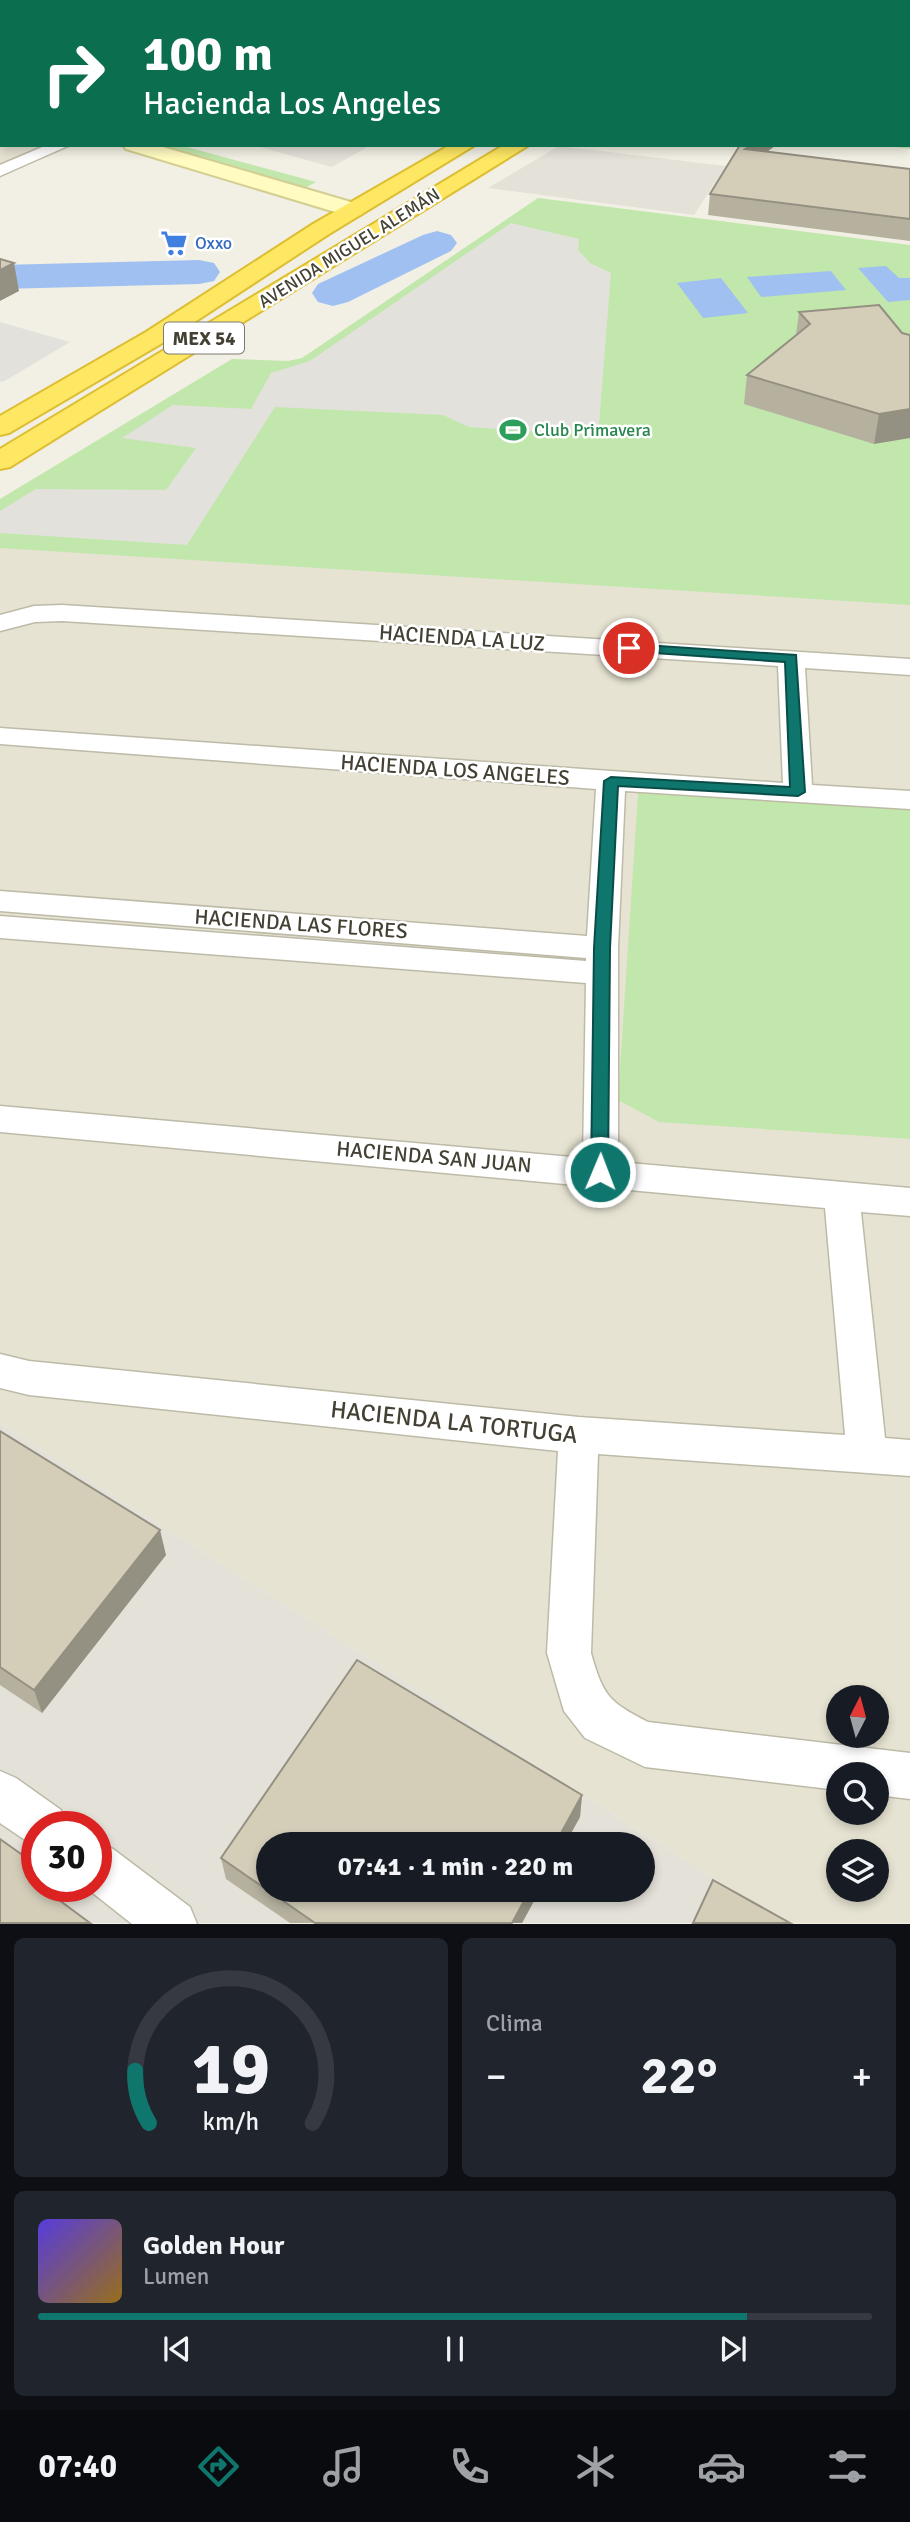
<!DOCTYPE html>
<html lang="es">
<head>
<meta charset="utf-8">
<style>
	body { margin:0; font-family:Signika,sans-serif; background:#20242c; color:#f1f3f6; height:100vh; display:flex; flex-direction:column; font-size:26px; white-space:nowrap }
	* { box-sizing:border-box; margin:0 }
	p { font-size:23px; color:#9ea1a6 }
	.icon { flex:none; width:38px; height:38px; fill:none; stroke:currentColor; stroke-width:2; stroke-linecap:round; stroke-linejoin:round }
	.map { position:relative; height:1924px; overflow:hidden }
	.panel { display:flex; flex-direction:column; gap:14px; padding:14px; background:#0d0f14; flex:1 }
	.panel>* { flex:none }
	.guide { position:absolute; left:0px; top:0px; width:910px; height:147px; box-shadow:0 4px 10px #0003; background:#0b6e4f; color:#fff; overflow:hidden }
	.needle { width:46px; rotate:6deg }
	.fabs { position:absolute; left:826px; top:1685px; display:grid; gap:14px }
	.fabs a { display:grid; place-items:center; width:63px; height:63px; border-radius:50%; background:#171b24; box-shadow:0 4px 10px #0003; font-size:35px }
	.speed { position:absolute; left:21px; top:1811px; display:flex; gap:14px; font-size:35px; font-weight:700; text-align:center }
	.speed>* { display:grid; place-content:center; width:91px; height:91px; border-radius:50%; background:#171b24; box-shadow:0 4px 10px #0003; line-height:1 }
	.speed .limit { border:10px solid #d22; background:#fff; color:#111 }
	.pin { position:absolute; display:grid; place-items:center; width:60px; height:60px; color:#fff; margin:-30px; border:4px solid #fff; border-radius:50%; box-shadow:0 2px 7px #0007 }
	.me { position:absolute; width:77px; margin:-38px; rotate:1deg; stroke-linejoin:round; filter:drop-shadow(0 0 5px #0008) }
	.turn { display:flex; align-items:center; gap:24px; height:147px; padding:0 28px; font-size:32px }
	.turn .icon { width:91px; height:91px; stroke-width:2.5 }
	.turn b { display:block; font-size:49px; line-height:60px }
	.big { font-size:52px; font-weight:700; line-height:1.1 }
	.panel .tile { flex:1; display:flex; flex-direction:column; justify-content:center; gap:10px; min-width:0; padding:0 24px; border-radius:10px; background:#20242c }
	.panel .dial { align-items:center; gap:0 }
	.dial svg { height:182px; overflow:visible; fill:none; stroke:#363941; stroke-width:7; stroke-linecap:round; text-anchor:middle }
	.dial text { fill:#f1f3f6; stroke:none }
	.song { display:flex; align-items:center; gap:21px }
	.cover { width:84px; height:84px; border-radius:10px; background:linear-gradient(135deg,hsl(250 70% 55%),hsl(40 70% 35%)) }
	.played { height:7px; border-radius:4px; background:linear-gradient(90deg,#0f766e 85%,#363941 85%) }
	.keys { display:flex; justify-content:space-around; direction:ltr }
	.heat { display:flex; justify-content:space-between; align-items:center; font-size:38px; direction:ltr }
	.panel .tiles { flex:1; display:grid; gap:14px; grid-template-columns:1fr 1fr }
	.tile:last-child { grid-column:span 2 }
	.trip { position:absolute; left:256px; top:1832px; width:399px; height:70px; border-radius:35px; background:#171b24; box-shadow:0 4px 10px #0003; font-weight:700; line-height:70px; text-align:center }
	.tabs { display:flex; height:112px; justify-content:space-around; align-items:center; background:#090b0e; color:#9ea1a6 }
	.tabs .icon { width:49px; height:49px }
	.tabs .active { color:#0f766e }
	.tabs b { font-size:32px; color:#f1f3f6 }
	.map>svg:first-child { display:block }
</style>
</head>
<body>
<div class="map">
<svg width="910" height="1924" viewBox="0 0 910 1924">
	<rect width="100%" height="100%" fill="#f2f0e4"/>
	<path fill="#e6e3d2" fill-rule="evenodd" d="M0 91 2 145H76L0 176Z
		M0 537 910 601V1923H784L0 1423ZM838 1698H877V1736H838ZM838 1774H877V1813H838ZM838 1852H877V1890H838Z"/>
	<path fill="#e4e1d9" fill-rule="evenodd" d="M252 145H371L332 167Z
		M559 146 726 166 694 215 488 188Z
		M0 1423 784 1923H0ZM37 1827H96V1886H37ZM268 1844H642V1890H268Z"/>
	<path fill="#c2e7ac" d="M797 0H910V149L880 145H908V2H795Z
		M154 145H179L316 182 305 188Z
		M538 198 910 245V605L0 548V499L232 359 288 361 302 358Z
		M638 793 901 806 910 810V1139L659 1122 618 1100Z"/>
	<path fill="#e3e1dc" d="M511 223 579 239 578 250 590 263 611 273 598 436 469 427 443 415 275 407 187 545 0 533V511L36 489 166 490 196 448 122 438 173 405 251 409 271 373 310 361Z
		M0 322 70 342 3 382 0 381Z"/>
	<path fill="#9fc0f0" d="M886 266 899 278H910V300L888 302 858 268Z
		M831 271 846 290 761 297 747 277Z
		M721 278 748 313 703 318 677 283Z"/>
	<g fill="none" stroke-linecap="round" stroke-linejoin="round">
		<path fill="#9fc0f0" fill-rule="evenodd" d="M437 231 451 235 457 243 451 251 348 302 333 306 318 302 312 293 318 284 423 235Z
			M199 260 214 263 220 272 214 281 199 284 0 289V265Z"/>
		<g stroke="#bdbaa7" stroke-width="3">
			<path id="street" d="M47 145H70L0 176V165Z
				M62 605 910 659V675L805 668 812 785 910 791V809L625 791 618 948V1162L910 1188V1216L861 1212 885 1438 910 1440V1476L598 1454 591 1653C603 1696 609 1702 648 1722L910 1753V1799L877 1795V1774H838V1790L645 1767 585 1738 564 1711 547 1653 558 1451 29 1395 0 1388V1354L29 1361 579 1417 845 1435 825 1208 0 1132V1106L583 1158 586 983 0 938V916L586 961V958L0 911V891L587 936 596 789 0 744V728L783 783 778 666 62 621 35 622 0 631V615L34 606Z
				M0 1771 16 1778 61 1810 68 1827H37V1848L0 1823Z
				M96 1842 113 1849 190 1907 197 1924H132L84 1886H96Z"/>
		</g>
		<g stroke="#d3ce93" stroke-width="4">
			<path id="secondary" d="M0 101H2V113H0Z
				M123 145H156L361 205 364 210 361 215H345L126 149Z"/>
		</g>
		<g stroke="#ddbe33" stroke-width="4">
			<path id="highway" d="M669 0H688L668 2Z
				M703 0H722L702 2Z
				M739 0H758L738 2Z
				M771 0H789L770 2Z
				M450 145H475L329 234 164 342 9 433 0 435V416L146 332 313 224Z
				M504 145H529L74 427 10 467 0 469V449Z"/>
		</g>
		<use href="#street" fill="#fff" fill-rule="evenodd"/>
		<use href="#secondary" fill="#fffbc1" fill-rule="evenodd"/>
		<use href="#highway" fill="#fee763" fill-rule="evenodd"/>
	</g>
	<path fill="#b6b19f" d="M40 0H515L523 2H40Z
		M740 145H776L767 152 910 169V241L708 215 710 194Z
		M799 312 902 333 874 444 744 404 747 375 796 335Z
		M0 1431 166 1555 42 1713 0 1685Z
		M357 1660 582 1795 580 1817 565 1844H268V1890H540L522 1923H290L226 1879 221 1858Z"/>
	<path fill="#949082" d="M751 145H776L743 170 745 149Z
		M14 263 19 291 0 301V270Z
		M910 409V438L874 444 879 414Z
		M160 1530 166 1555 42 1713 34 1690Z
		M582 1795 580 1817 565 1844H555Z
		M35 1864 37 1868V1886H43L35 1897 26 1876Z
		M530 1890H540L522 1923H512Z"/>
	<path fill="#d4ceb9" stroke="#949082" stroke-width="2" d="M63 0H515L523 2H70Z
		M740 145H751L745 149 910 169V219L710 194Z
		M0 259 14 263 0 270Z
		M879 305 902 333 910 335V409L879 414 747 375 810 324 799 312Z
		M0 1431 160 1530 34 1690 0 1667Z
		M357 1660 582 1795 555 1844H268V1890H530L512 1923H315L221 1858Z
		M0 1839 35 1864 26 1876 37 1884V1886H40L90 1923H0Z
		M713 1880 790 1923H693Z"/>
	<path fill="#0f766e" stroke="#0a4d48" stroke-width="2" d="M629 644 796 655 805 792 798 796 618 786 610 948 608 1172 606 1177H593L591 1172 594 948 604 781 611 777 790 787 785 662 625 651 623 648Z"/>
	<defs>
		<g id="supermarket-bare" transform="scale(2.1)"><path d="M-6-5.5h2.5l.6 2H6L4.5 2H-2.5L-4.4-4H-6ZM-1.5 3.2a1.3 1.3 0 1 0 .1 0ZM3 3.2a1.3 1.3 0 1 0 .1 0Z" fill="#3f7fe0" stroke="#fff" stroke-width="2.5" paint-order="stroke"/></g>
		<g id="stadium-bare" transform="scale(2.1)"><path d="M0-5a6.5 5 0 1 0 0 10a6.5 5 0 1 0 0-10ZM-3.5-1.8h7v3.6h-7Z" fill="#2e9e5b" stroke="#fff" stroke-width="2.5" paint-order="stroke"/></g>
	</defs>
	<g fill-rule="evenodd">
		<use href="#supermarket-bare" x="174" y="243"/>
		<use href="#stadium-bare" x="513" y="430"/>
	</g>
	<g text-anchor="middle" stroke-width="5" stroke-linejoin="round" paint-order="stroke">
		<g font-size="18" fill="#366cbe" stroke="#fff" text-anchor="start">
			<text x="195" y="249">Oxxo</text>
		</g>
		<g font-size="18" fill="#444134" stroke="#fff">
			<text transform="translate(349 248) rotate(-32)" y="6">AVENIDA MIGUEL ALEMÁN</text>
		</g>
		<g font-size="18" fill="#27864d" stroke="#fff" text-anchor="start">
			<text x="534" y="436">Club Primavera</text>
		</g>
		<rect fill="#fff" stroke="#7c7a71" stroke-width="2" x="164" y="322.5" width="80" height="31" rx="5"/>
		<g font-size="19" font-weight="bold" fill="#444134">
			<text x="204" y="345">MEX 54</text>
		</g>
		<g font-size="21" fill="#444134" stroke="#fff">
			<text transform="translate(462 638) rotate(4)" y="7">HACIENDA LA LUZ</text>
			<text transform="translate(455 770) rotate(4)" y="7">HACIENDA LOS ANGELES</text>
			<text transform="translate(301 924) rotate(4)" y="7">HACIENDA LAS FLORES</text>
			<text transform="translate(434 1157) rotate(5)" y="7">HACIENDA SAN JUAN</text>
		</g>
		<g font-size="24" fill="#444134" stroke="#fff">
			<text transform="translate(454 1422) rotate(6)" y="8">HACIENDA LA TORTUGA</text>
		</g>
	</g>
</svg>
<div class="fabs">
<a><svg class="needle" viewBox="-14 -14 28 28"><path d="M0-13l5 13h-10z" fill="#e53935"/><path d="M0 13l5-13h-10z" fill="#9ea1a6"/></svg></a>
<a><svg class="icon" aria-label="search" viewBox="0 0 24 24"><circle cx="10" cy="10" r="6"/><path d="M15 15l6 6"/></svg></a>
<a><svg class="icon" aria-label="layers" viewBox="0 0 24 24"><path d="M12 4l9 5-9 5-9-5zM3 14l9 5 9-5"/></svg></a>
</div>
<div class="speed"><div class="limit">30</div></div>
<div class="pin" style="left:629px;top:648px;background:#d93025"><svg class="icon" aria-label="arrive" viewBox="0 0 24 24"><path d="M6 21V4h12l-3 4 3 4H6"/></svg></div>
<svg class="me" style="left:600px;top:1172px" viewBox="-20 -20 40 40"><circle r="17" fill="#0f766e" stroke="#fff" stroke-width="3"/><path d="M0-11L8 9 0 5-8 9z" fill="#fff"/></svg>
<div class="trip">07:41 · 1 min · 220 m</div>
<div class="guide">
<div class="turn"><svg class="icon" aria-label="right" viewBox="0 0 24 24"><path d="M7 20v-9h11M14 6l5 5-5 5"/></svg><div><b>100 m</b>Hacienda Los Angeles</div></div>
</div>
</div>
<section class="panel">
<div class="tiles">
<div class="tile dial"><svg viewBox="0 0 100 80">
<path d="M14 69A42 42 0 1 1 86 69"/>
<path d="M14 69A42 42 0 0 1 8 46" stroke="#0f766e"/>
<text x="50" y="56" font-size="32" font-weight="700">19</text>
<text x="50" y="72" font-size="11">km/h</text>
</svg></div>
<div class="tile"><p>Clima</p>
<div class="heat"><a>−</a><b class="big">22°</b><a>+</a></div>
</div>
<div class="tile">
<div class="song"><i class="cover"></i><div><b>Golden Hour</b><p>Lumen</p></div></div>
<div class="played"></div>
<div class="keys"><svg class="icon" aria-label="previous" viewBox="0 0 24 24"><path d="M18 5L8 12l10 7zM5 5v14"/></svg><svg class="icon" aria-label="pause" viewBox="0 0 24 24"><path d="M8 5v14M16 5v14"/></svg><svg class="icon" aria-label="next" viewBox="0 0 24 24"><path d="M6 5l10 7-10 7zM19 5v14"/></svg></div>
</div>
</div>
</section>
<nav class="tabs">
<b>07:40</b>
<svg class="icon active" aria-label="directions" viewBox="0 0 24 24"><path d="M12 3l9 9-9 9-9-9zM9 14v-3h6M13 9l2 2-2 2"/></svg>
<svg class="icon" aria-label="music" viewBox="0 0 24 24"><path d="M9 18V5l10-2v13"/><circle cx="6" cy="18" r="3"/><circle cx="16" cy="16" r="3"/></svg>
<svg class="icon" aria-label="phone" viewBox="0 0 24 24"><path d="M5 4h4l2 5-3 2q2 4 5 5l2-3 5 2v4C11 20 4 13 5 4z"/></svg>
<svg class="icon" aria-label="climate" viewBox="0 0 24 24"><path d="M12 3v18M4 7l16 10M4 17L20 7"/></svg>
<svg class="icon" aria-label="car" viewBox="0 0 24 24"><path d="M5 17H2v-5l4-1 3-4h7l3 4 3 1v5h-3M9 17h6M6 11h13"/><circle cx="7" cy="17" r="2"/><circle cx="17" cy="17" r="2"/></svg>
<svg class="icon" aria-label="filters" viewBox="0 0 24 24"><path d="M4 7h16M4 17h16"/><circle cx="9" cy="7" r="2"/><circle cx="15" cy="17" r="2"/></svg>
</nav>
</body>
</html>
